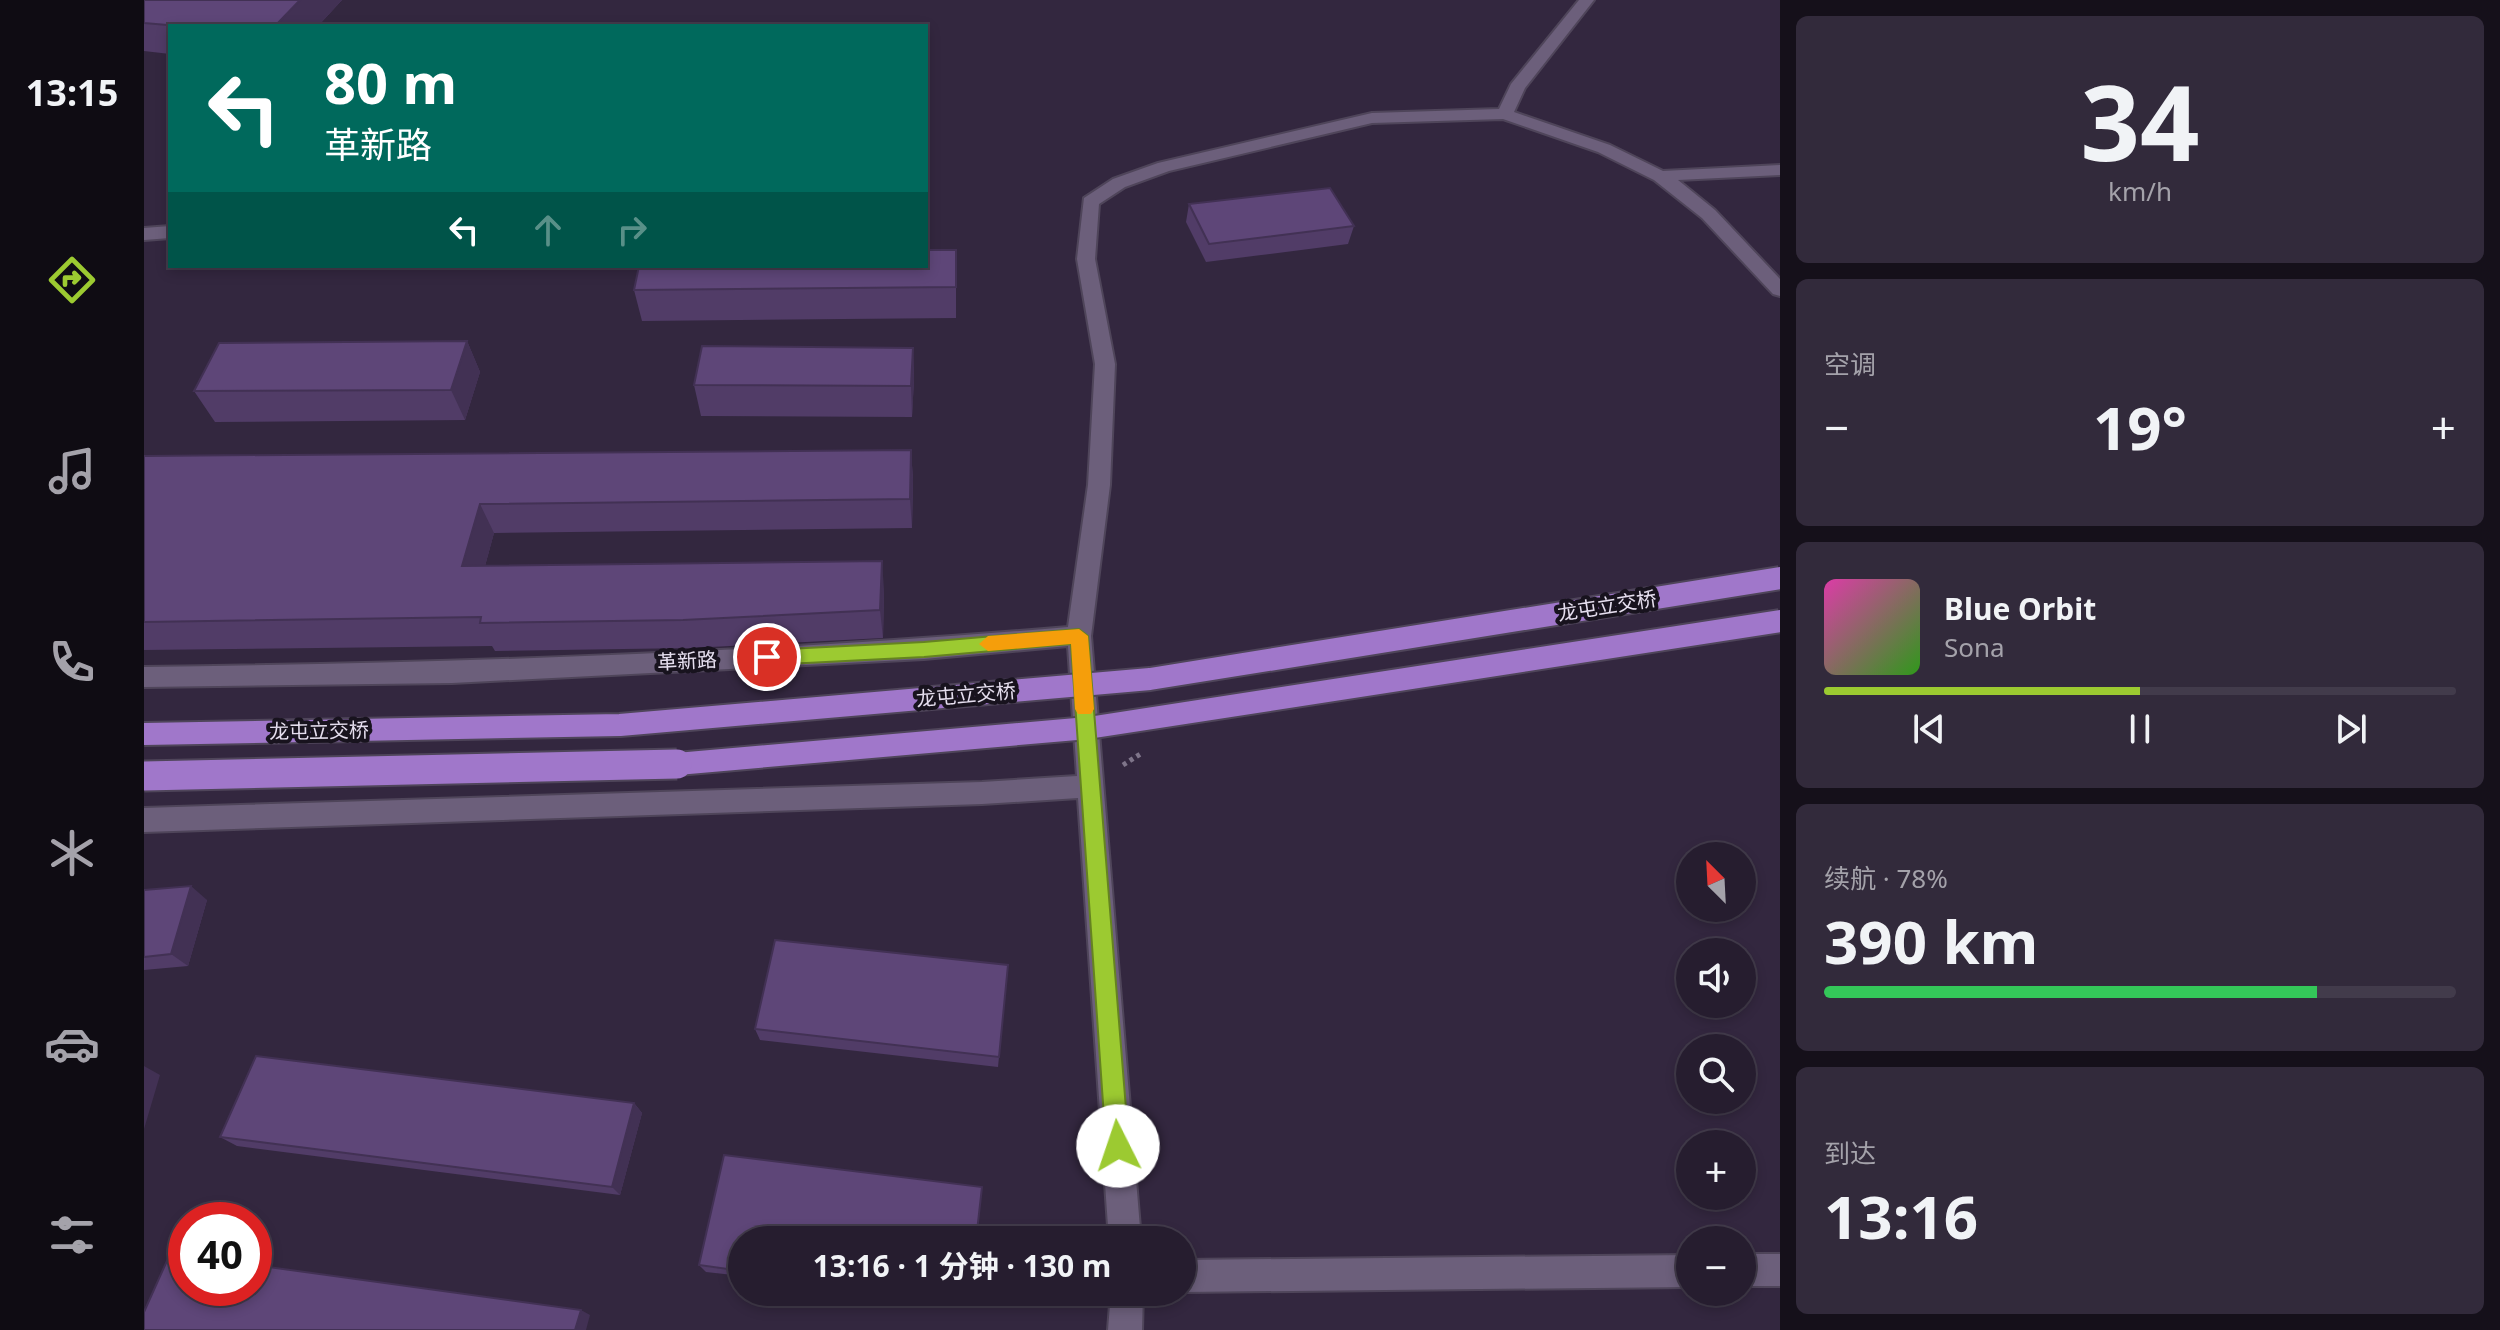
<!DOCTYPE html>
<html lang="zh">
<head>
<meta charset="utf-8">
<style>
	body { margin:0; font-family:"Noto Sans","Noto Sans SC",sans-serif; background:#322a3b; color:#f1f3f6; height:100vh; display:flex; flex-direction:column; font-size:30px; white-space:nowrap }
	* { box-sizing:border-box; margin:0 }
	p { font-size:26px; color:#a4a2aa }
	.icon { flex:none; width:44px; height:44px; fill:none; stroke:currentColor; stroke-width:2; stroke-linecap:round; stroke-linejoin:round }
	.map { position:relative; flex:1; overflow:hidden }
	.details { display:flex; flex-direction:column; gap:16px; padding:16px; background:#15101a; width:720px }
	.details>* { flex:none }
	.banner { position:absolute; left:24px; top:24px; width:760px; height:244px; border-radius:0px; box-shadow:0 4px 12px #0003,0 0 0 2px #423b4b; background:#00695c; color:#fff; overflow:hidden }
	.needle { width:52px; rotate:336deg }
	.tools { position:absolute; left:1532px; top:842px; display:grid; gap:16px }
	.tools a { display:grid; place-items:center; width:80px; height:80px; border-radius:50%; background:#261d2f; box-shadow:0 4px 12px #0003,0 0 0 2px #423b4b; font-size:40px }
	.speed { position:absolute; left:24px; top:1202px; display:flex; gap:16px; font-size:40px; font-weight:700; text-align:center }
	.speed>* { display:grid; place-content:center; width:104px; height:104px; border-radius:50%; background:#261d2f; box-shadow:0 4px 12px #0003,0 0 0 2px #423b4b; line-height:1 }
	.speed .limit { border:12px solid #d22; background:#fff; color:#111 }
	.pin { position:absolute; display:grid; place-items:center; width:68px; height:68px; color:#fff; margin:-34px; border:4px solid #fff; border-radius:50%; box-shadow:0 2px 8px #0007 }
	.me { position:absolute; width:88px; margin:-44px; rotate:356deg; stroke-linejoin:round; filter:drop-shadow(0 0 6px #0008) }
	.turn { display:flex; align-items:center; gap:28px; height:168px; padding:0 24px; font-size:36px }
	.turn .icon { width:104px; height:104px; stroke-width:2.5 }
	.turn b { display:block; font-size:56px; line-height:68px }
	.lanes { display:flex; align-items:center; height:76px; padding:0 24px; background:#0003; justify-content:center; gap:40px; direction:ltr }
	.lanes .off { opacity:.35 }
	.big { font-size:60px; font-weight:700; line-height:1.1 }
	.details .card { flex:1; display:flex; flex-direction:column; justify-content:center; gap:12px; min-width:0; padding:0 28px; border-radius:12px; background:#322a3b }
	.details .dial { align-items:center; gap:0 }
	.dial b { font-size:104px; line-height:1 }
	.song { display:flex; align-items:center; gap:24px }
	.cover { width:96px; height:96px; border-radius:12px; background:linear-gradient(135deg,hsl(320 70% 55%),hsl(110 70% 35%)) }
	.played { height:8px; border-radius:4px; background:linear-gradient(90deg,#9cca31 50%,#423b4b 50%) }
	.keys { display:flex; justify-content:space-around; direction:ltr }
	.heat { display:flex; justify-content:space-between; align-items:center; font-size:44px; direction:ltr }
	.charge { height:12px; border-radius:6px; background:linear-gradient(90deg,#34c759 78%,#423b4b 0) }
	.trip { position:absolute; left:584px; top:1226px; width:468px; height:80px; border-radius:40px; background:#261d2f; box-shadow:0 4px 12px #0003,0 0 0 2px #423b4b; font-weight:700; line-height:80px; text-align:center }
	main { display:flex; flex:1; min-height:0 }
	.tabs { display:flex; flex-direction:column; width:144px; justify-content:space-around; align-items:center; background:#0f0c13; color:#a4a2aa }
	.tabs .icon { width:56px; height:56px }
	.tabs .active { color:#9cca31 }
	.tabs b { font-size:36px; color:#f1f3f6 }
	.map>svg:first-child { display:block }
</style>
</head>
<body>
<main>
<nav class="tabs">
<b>13:15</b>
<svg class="icon active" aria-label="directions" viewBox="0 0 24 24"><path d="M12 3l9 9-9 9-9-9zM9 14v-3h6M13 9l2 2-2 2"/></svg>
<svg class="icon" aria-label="music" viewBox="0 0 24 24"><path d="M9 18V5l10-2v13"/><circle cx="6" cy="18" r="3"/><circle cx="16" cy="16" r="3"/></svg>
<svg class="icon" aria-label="phone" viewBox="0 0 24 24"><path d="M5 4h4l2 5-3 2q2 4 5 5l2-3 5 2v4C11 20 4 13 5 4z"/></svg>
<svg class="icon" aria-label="climate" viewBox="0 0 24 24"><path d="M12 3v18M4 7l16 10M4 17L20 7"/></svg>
<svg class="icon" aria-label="car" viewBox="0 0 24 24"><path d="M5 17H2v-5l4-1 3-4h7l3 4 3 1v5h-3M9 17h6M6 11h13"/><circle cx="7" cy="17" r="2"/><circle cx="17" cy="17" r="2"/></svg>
<svg class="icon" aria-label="filters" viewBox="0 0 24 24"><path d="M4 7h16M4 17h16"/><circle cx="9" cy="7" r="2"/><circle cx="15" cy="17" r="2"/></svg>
</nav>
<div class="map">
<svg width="1636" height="1330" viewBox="0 0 1636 1330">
	<rect width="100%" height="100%" fill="#33273f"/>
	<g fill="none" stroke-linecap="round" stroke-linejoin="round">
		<g stroke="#4f455a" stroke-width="4">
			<path id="minor" d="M1435 0H1450L1381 88 1370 112 1466 145 1519 171 1636 165V175L1534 180 1571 210 1636 279V296L1629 294 1558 218 1510 180 1454 152 1359 119 1228 123 1025 171 981 187 955 204 951 259 971 364 966 485 947 636 997 1240H965L934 798 838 804 0 832V808L838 782 933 776 924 646 780 659 308 683 0 687V667C309 663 617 653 924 627L944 485 951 364 933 259 940 198 969 179 1014 163 1228 113 1355 109 1367 84Z
				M26 226V238L0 240V228Z
				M1598 1254H1636V1286H1598Z
				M1546 1255V1287L1038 1292V1260Z
				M967 1292H999L998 1330H964Z"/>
		</g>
		<path stroke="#7f758a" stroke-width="5" stroke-dasharray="4 4" stroke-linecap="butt" d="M979 765 998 753"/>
		<use href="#minor" fill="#6c5f7b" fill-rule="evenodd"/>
		<g stroke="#4f455a" stroke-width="26" stroke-linecap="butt">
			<path id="major-bridge-far1" d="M0 734 476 725 1006 679 1636 578
				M510 766 944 728 1636 621"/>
		</g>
		<g stroke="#4f455a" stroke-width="33" stroke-linecap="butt">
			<path id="major-bridge" d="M0 776 533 764"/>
		</g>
		<use href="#major-bridge-far1" stroke="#a077ca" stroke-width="22"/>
		<use href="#major-bridge" stroke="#a077ca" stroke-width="29"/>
	</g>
	<path fill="#513c67" d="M0 0H198L174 26H26V54L0 51Z
		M1045 204 1210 226 1204 244 1062 262 1042 222Z
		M812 250V318L498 321 490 290Z
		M323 341 336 372 321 420 71 422 50 391Z
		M769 348 770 379 768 417 557 416 550 385Z
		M767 450 769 480 768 528 350 533 341 566 740 590 739 638 547 648 351 651 348 646 0 650V456Z
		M0 890 63 900 44 966 0 970Z
		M864 965 854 1067 616 1040 611 1029Z
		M490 1103 498 1113 476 1195 93 1146 76 1137Z
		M598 1240V1276L562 1272 555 1265Z
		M719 1292H827L826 1306Z"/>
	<path fill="#423154" d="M156 0H198L174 26H131Z
		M323 341 336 372 321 420 307 390Z
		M769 348 770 379 768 417 767 386Z
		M767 450 769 480 768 528 766 499Z
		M336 504 350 533 333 595 318 566Z
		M738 561 740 590 739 638 736 610Z
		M47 886 63 900 44 966 27 954Z
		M0 1066 16 1075 0 1129Z
		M490 1103 498 1113 476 1195 468 1187Z
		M437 1310 446 1315 442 1330H431Z"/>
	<path fill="#5e4678" stroke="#423154" stroke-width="2" d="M0 0H156L131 26H35L0 23Z
		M1186 188 1210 226 1065 244 1045 204Z
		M782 250H812V287L490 290 495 266H782Z
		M323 341 307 390 50 391 75 343Z
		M558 346 769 348 767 386 550 385Z
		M767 450 766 499 336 504 318 566 738 561 736 610 539 620 336 623 337 617 0 622V456Z
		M47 886 27 954 0 957V890Z
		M631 940 864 965 855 1057 611 1029Z
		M112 1056 490 1103 468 1187 76 1137Z
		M580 1155 838 1187 832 1240H598V1271L555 1265Z
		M26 1254 42 1256V1288H110V1265L437 1310 431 1330H0V1312Z
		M763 1292H827L826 1300Z"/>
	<path fill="#9cca31" stroke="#658320" stroke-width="2" d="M935 629 944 636 985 1146 982 1154 974 1157 966 1154 962 1146 927 644 780 657 623 665 614 657 623 650 780 642Z"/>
	<path fill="#f59e0b" d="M935 629 944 636 950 709 947 714H934L931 709 927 644 844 651 835 644 844 636Z"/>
	<g text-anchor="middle" stroke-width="8" stroke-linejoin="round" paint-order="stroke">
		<g font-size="20" fill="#e6dfef" stroke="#18131e">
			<text transform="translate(1463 606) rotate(-9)" y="7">龙屯立交桥</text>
			<text transform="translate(543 661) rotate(-3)" y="7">革新路</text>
			<text transform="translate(822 695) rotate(-5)" y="7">龙屯立交桥</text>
			<text transform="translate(175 731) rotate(-1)" y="7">龙屯立交桥</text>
		</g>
	</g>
</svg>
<div class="tools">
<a><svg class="needle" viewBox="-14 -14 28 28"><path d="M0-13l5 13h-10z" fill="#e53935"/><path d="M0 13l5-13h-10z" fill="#a4a2aa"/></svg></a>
<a><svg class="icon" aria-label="sound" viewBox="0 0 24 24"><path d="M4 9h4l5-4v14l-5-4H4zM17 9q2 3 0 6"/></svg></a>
<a><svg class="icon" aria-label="search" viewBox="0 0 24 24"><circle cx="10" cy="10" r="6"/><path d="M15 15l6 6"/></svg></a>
<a>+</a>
<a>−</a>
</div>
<div class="speed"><div class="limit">40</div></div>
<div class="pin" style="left:623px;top:657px;background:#d93025"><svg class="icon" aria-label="arrive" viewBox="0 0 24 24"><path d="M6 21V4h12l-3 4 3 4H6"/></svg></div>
<svg class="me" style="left:974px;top:1146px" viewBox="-20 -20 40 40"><circle r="19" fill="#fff"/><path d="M0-13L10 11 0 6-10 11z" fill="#9cca31"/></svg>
<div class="trip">13:16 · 1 分钟 · 130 m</div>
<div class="banner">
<div class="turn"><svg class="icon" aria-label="left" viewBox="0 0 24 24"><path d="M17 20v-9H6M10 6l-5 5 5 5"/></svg><div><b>80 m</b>革新路</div></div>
<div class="lanes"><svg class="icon" aria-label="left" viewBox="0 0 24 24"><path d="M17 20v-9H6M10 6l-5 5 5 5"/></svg><svg class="icon off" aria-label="ahead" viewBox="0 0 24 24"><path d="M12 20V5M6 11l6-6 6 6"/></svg><svg class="icon off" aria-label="right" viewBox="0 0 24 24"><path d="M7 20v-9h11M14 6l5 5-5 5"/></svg></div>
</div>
</div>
<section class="details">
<div class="card dial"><b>34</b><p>km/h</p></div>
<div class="card"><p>空调</p>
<div class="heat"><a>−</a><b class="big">19°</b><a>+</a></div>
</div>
<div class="card">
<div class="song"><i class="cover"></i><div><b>Blue Orbit</b><p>Sona</p></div></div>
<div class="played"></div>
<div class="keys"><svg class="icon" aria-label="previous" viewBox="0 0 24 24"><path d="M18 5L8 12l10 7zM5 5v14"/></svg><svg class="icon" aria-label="pause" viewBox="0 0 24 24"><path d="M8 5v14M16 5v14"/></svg><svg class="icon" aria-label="next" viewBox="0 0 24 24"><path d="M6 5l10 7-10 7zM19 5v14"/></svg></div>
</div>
<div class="card"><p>续航 · 78%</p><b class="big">390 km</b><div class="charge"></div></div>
<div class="card"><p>到达</p><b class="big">13:16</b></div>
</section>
</main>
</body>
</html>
